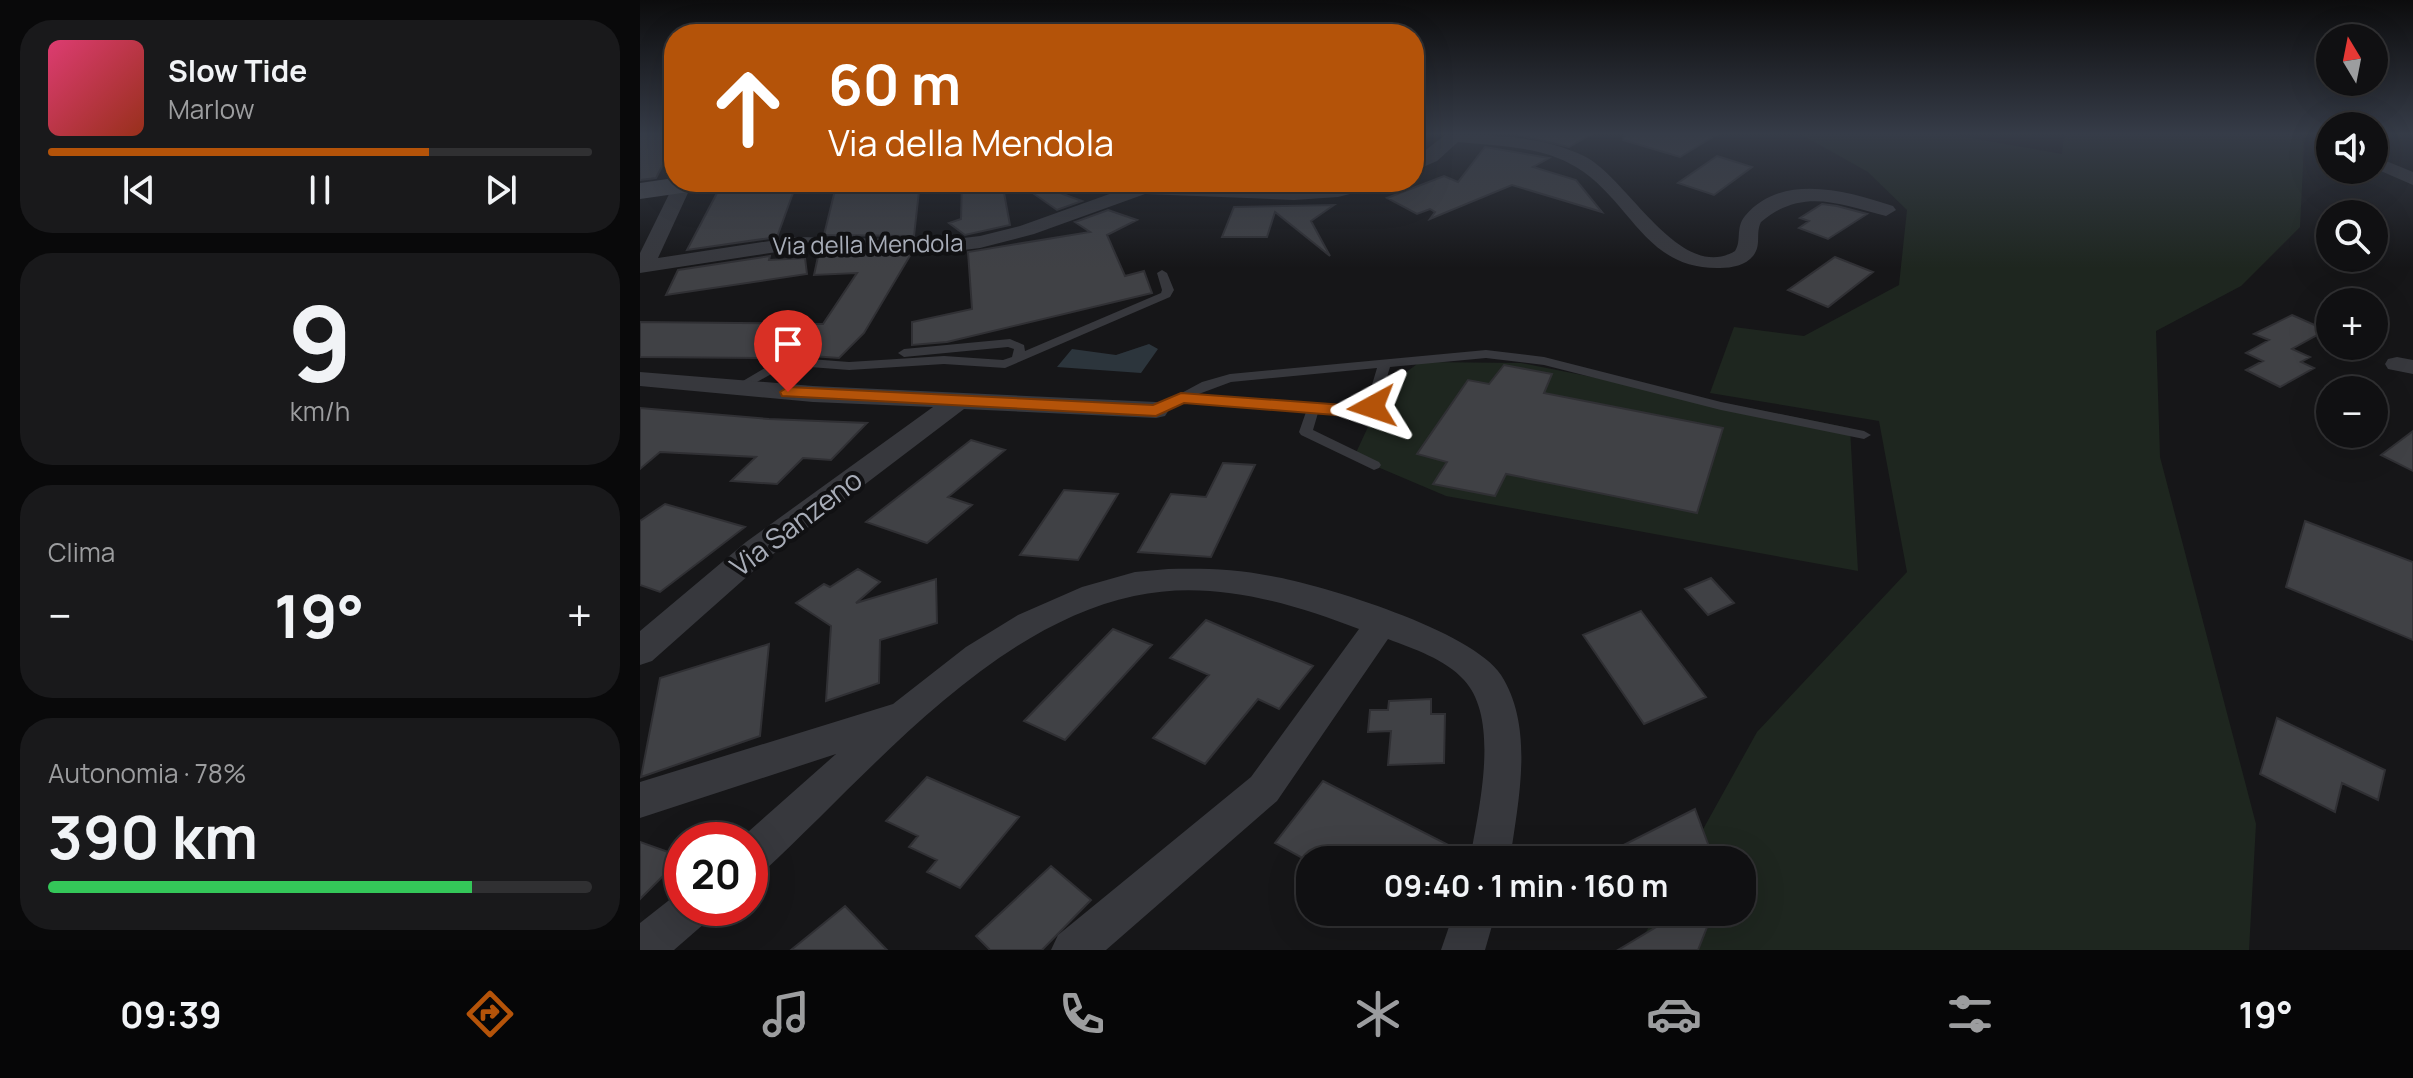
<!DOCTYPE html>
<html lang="it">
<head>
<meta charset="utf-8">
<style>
	body { margin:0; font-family:Manrope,sans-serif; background:#19191b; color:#f1f3f6; height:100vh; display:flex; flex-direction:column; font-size:30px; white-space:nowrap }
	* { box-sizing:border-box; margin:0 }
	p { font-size:26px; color:#9c9d9f }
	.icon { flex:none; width:44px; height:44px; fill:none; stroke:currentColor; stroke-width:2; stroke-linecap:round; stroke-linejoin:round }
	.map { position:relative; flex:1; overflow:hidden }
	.panel { display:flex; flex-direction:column; gap:20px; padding:20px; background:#09090a; width:640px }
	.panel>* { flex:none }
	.guide { position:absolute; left:24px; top:24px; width:760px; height:168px; border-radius:32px; box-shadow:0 8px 32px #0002,0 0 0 2px #303032; background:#b45309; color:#fff; overflow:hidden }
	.needle { width:52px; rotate:350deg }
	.controls { position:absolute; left:1676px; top:24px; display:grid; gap:16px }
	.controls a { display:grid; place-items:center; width:72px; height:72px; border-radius:50%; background:#101012; box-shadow:0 8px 32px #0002,0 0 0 2px #303032; font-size:40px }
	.speed { position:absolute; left:24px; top:822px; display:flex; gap:16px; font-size:40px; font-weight:700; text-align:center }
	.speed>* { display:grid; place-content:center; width:104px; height:104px; border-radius:50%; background:#101012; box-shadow:0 8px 32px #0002,0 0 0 2px #303032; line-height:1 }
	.speed .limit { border:12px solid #d22; background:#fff; color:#111 }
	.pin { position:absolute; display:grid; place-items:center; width:68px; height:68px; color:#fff; margin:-82px -34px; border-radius:50% 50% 50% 0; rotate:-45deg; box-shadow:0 0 8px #0007 }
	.pin .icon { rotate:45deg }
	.me { position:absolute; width:88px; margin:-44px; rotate:265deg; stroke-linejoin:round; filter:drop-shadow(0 0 6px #0008) }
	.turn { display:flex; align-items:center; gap:28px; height:168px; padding:0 32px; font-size:36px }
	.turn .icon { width:104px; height:104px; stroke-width:2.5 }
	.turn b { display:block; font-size:56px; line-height:68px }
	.big { font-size:60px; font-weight:700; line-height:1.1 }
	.panel .tile { flex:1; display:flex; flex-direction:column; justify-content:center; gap:12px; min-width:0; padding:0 28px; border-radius:32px; background:#19191b }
	.panel .dial { align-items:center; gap:0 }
	.dial b { font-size:104px; line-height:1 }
	.song { display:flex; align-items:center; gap:24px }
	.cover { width:96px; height:96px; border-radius:12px; background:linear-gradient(135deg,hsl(340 70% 55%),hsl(10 70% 35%)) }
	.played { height:8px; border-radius:4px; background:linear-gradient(90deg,#b45309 70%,#303032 70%) }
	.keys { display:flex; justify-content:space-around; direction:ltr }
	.heat { display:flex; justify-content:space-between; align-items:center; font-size:44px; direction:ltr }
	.charge { height:12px; border-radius:6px; background:linear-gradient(90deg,#34c759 78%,#303032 0) }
	.trip { position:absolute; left:656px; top:846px; width:460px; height:80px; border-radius:32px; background:#101012; box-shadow:0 8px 32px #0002,0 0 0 2px #303032; font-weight:700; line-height:80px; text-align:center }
	.menu { display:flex; height:128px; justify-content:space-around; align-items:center; background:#060607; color:#9c9d9f }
	.menu .icon { width:56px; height:56px }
	.menu .selected { color:#b45309 }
	.menu b { font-size:36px; color:#f1f3f6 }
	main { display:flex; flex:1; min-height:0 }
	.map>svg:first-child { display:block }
</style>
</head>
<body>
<main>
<section class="panel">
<div class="tile">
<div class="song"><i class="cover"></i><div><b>Slow Tide</b><p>Marlow</p></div></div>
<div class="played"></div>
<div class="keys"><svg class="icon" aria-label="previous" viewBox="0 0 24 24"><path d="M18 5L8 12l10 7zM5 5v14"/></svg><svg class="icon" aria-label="pause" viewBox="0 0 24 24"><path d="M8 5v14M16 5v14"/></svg><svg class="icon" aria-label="next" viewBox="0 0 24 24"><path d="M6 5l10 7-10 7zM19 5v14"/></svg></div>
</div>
<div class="tile dial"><b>9</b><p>km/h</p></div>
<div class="tile"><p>Clima</p>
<div class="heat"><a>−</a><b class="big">19°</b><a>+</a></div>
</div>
<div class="tile"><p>Autonomia · 78%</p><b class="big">390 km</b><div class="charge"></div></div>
</section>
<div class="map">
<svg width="1773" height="950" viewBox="0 0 1773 950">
	<rect width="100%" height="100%" fill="#161618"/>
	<path fill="#1e261f" d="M1162 135H1313L1422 154 1424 135H1661L1664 146 1660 227 1601 286 1516 331 1520 457 1616 824 1609 950H996L1017 912H1102V860H1046L1117 732 1267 572 1239 421 1070 393 1094 327 1164 336 1259 285 1267 210 1228 172Z
		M780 362 881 363 1210 428 1218 571 806 496 714 457 747 386Z"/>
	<path fill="#2c353c" d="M509 344 518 349 501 373 417 367 432 349 476 355Z"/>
	<path fill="#404145" stroke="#303034" stroke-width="2" d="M0 135H34V143L16 178 0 180Z
		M878 135H950L929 147Z
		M984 135H1076L1040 157 983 140Z
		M845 147 909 158 893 167 936 180 962 212 872 185 790 219 795 212 790 209 777 214 747 198 804 176 818 182Z
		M1077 156 1112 167 1074 195 1038 183Z
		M157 182 137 237 47 250 77 193Z
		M197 182H280L274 236 184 235Z
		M322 182H362L370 225 325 235 309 223 321 219Z
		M390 182 442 201 417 210 387 189Z
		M1182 204 1197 206 1227 214 1188 239 1159 228 1169 221 1160 218Z
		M694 205 671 221 690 256 635 212 627 237H582L594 207Z
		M468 210 497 220 467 235 485 276 504 271 512 293 307 342 272 345V322L332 309 328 252 450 232 435 222Z
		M179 252 271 254 224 333 199 358 157 355 139 358 0 357V322L183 324 217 273 174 275Z
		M130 256 129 260 165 258 167 274 26 295 38 270Z
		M1195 257 1233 272 1188 307 1148 290Z
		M1652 315 1686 330 1652 349 1670 357 1661 362 1674 368 1640 387 1606 370 1623 361 1606 353 1629 340 1614 334Z
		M864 365 912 374 904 393 1083 428 1057 513 866 474 855 496 793 484 807 462 777 454 828 380 849 384Z
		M0 408 129 419 227 423 191 460 163 458 137 484 91 481 116 457 20 452 0 469Z
		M1773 431V471L1741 455Z
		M331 440 365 450 308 497 332 505 287 543 226 522Z
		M583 463 615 465 571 557 498 552 531 494 566 497Z
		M424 490 478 494 438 560 380 555Z
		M25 504 105 527 20 592 0 585V521Z
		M1665 521 1773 562V640L1646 587Z
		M218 569 240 582 216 603 296 579 297 623 240 640 239 683 186 701 191 626 156 603 184 584 190 587Z
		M1071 578 1094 603 1068 615 1045 589Z
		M1001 611 1066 697 1004 724 943 635Z
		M566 620 673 666 639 709 618 699 565 764 513 738 569 675 530 658Z
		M473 629 512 645 425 740 384 721Z
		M129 644 120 736 1 777 20 678Z
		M791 699V714H805L804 763 748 765 751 731 728 732 730 710H748L749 701Z
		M1637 718 1745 770 1738 800 1702 783 1695 812 1620 774Z
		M287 777 379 817 320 888 287 872 297 860 269 847 278 836 246 821Z
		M683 781 828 855 827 860H666L635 843Z
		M1055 809 1074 860H954Z
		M0 842 42 857 0 899Z
		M411 866 451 900 402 950H350L336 936Z
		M205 906 247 950H151Z
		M1009 912H1073L1058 950H978L1016 927Z"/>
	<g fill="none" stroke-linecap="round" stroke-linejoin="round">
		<path fill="#37383d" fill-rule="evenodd" d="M522 270 527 273 534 290 530 297 365 368 304 364 209 370 157 366 142 368 101 391H93L91 388 135 362 157 358 209 362 304 356 363 360 372 357 374 349 368 347 264 357 258 353 264 349 370 339 384 345 385 351 521 293 522 290 517 273Z
			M846 350 904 357 1081 402 1224 431 1231 435 1224 439 1081 410 904 365 846 358 750 367 737 410 720 416 678 413 673 430 739 462 741 465 739 468 734 470 661 435 659 432 666 412 542 402 516 414 510 410 562 382 590 374ZM737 368 726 405 719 408 556 395 591 382Z"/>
		<path fill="#37383d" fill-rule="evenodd" d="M805 135C852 135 901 135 944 156 987 177 1040 284 1095 251 1102 241 1095 228 1105 216 1142 172 1207 191 1253 206L1256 210 1246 216C1200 204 1162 187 1121 222 1115 234 1122 245 1113 256 1106 265 1092 268 1080 268 1004 270 992 201 936 167 902 146 857 146 818 142L797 161 774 171V159Z
			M1734 156 1773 172V185L1734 168Z
			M35 182H53L18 258 156 237 307 240 340 236 380 226 503 182 654 188 743 182 741 186 698 197 654 200 505 194 394 234 340 248 307 252 156 249 0 273V253Z
			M1757 357 1773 360V374L1748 369 1745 364 1748 359Z
			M0 372 173 386 516 402 525 404 529 410 525 416 516 418 324 409 128 558 12 661 0 665V631L106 542 293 407 173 402 0 386Z
			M528 569C562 568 597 569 631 576 683 585 833 631 861 675 895 728 878 802 870 860H830C838 811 861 720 824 680 805 659 774 649 748 639L637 801 466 950H411L418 935 611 777 719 629C648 602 571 579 494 596 349 627 229 774 124 871L110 876V840H99L196 754 0 818V782L253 704 326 647 378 615 442 587 495 572Z
			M42 890V908H71L65 923 34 950H0V923Z
			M814 912H856L845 950H801Z"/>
		<path fill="#45474d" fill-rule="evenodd" d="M34 178V182H76L72 188 63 190 0 199V183Z"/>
	</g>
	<linearGradient id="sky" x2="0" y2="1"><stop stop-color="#0c0c0d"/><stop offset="0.5" stop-color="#363c48"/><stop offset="1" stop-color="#363c48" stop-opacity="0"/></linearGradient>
	<rect width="1773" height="268" fill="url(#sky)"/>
	<path fill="#b45309" stroke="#753606" stroke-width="2" d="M148 387 513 405 541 393 718 406 732 402 740 407 720 417 544 403 516 416 142 396 140 392Z"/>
	<g text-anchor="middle" stroke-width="8" stroke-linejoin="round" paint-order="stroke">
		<g font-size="24" fill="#a8adb8" stroke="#111113">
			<text transform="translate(228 245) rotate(-1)" y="8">Via della Mendola</text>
		</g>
		<g font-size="28" fill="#a8adb8" stroke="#111113">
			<text transform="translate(156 523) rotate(-37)" y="10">Via Sanzeno</text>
		</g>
	</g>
</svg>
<div class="controls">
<a><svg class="needle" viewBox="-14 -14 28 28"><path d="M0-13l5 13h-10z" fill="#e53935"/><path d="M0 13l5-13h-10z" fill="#9c9d9f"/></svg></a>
<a><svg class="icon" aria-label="sound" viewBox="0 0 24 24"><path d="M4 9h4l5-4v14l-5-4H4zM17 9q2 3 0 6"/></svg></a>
<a><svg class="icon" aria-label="search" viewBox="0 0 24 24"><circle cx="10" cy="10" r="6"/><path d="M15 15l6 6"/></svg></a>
<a>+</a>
<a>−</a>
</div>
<div class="speed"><div class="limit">20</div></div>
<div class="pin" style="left:148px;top:392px;background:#d93025"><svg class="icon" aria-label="arrive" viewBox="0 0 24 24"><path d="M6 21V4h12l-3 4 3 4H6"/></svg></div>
<svg class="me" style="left:732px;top:407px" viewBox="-20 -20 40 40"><path d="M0-17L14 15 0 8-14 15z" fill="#b45309" stroke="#fff" stroke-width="4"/></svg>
<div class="trip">09:40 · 1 min · 160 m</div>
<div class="guide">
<div class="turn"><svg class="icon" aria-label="ahead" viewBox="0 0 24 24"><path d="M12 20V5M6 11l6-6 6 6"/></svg><div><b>60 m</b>Via della Mendola</div></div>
</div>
</div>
</main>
<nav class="menu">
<b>09:39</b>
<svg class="icon selected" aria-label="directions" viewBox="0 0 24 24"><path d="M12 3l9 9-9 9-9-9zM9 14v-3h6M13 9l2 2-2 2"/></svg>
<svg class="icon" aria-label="music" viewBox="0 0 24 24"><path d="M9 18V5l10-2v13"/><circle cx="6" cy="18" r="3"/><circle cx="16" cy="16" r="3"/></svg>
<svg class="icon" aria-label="phone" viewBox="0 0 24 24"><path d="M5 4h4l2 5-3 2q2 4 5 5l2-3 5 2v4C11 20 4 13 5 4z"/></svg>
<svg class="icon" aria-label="climate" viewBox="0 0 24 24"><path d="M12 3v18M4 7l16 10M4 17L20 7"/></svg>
<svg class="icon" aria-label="car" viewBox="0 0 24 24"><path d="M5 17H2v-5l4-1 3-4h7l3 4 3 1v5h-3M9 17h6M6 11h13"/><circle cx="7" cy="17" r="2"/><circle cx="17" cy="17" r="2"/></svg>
<svg class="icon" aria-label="filters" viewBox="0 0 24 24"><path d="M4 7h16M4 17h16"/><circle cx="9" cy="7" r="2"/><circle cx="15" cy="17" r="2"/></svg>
<b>19°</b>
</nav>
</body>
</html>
